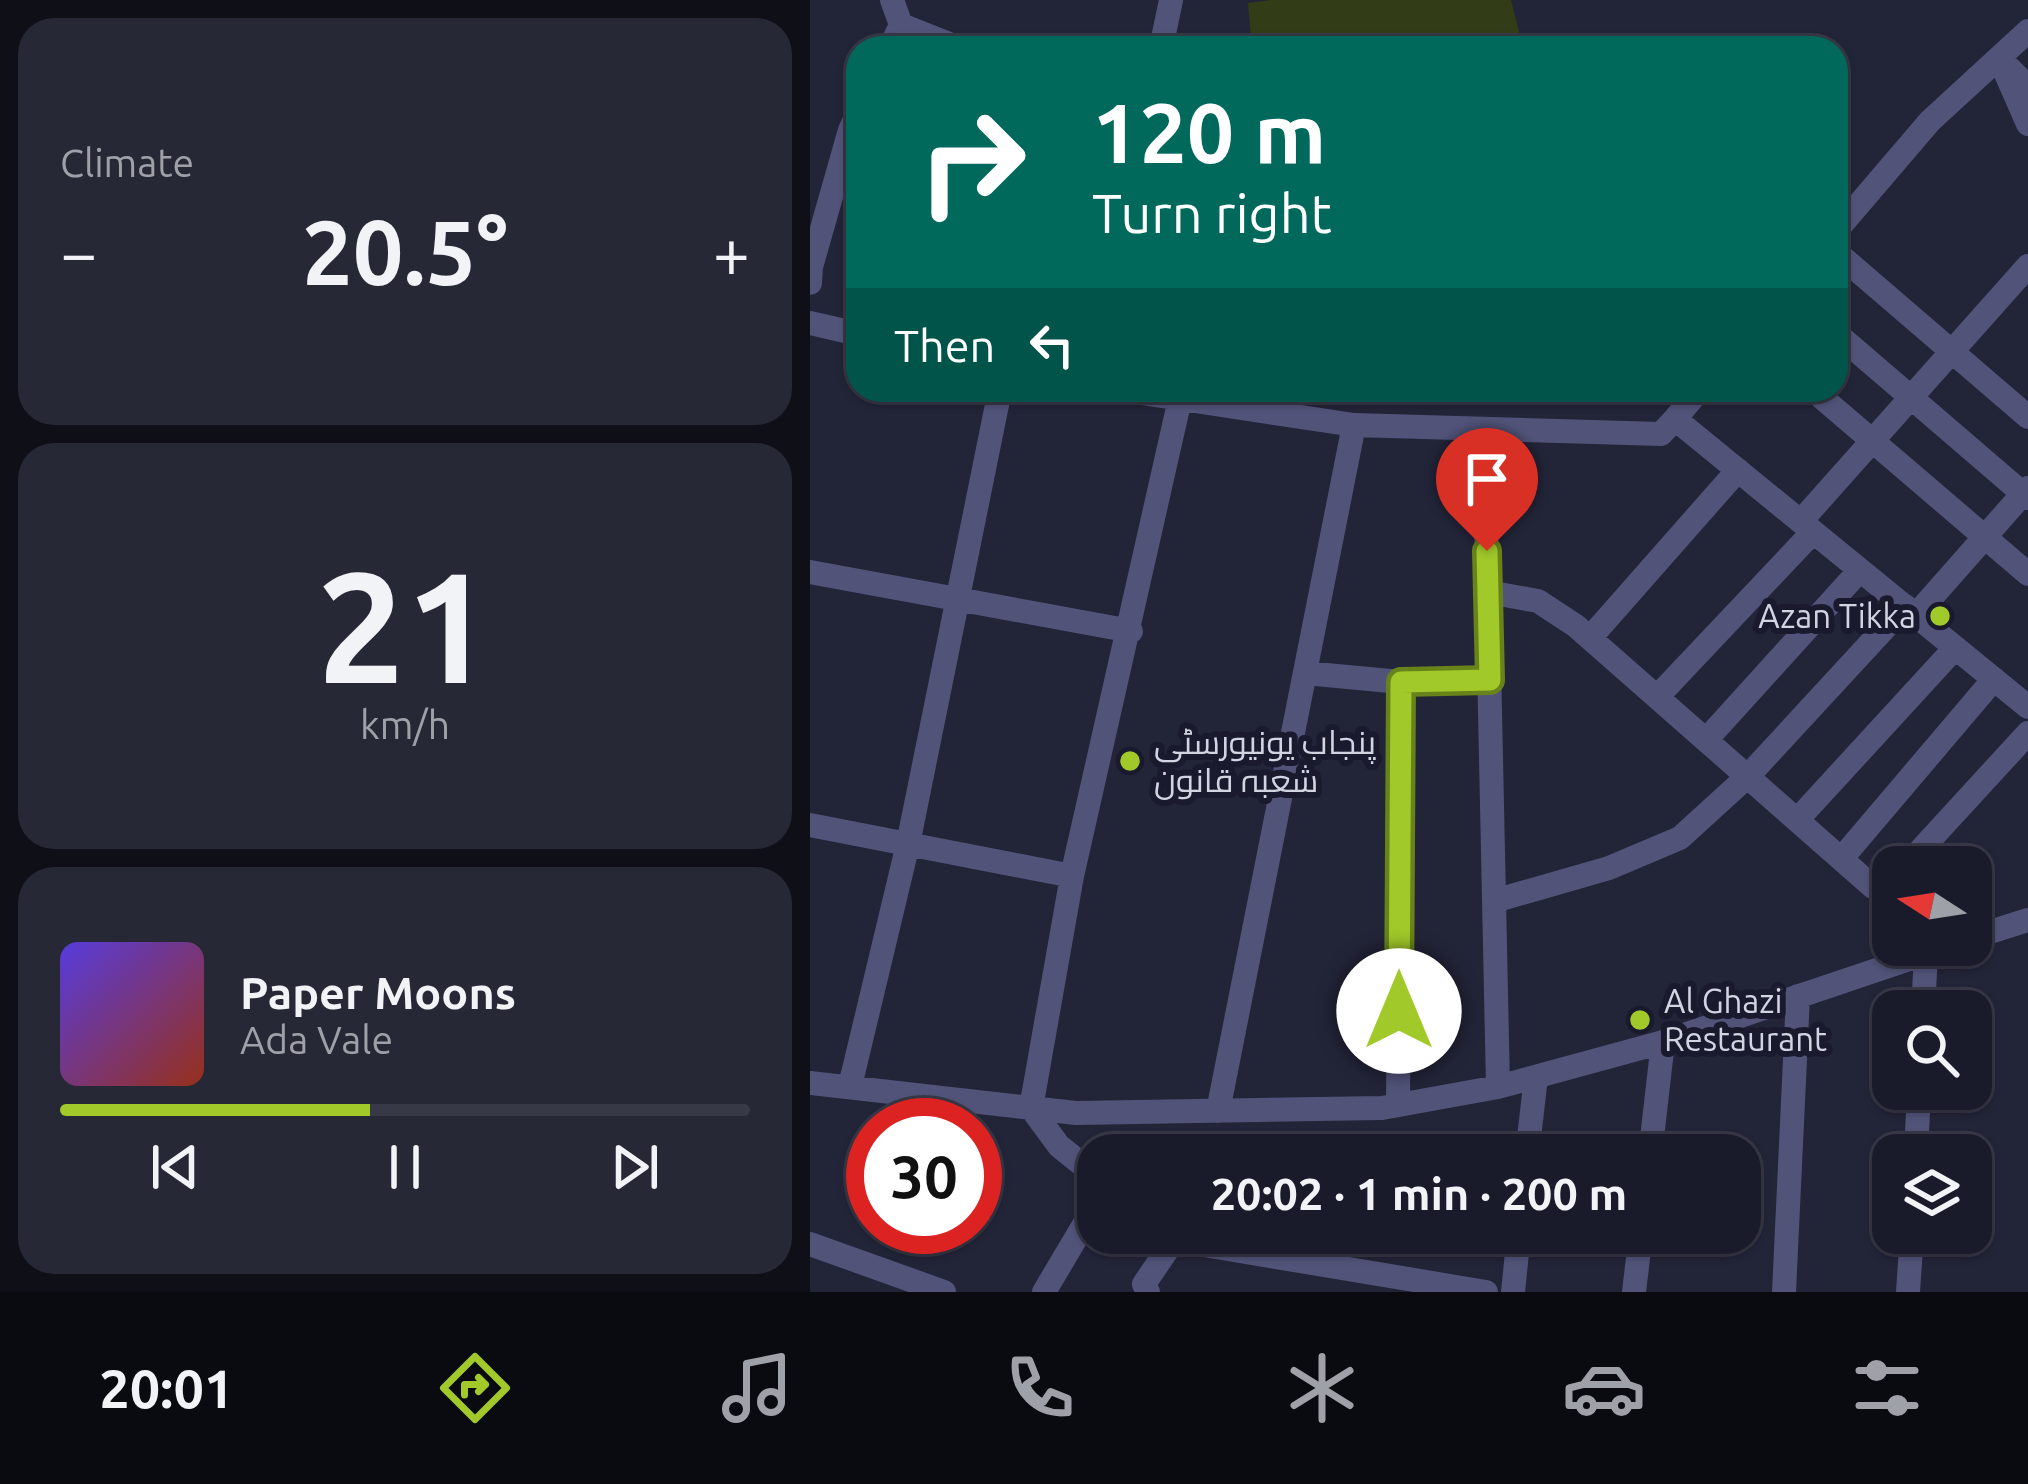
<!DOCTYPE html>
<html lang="en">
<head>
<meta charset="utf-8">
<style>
	body { margin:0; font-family:Ubuntu,Cairo,sans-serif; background:#272836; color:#f1f3f6; height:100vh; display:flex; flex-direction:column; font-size:45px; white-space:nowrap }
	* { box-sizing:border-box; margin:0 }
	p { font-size:39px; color:#9fa1a8 }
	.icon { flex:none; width:66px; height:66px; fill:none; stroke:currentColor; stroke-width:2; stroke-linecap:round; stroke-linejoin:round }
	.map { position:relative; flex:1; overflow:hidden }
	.panel { display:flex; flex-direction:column; gap:18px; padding:18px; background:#0e0f17; width:810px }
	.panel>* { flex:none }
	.top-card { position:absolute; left:36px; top:36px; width:1002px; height:366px; border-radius:36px; box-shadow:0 3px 9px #0004,0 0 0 3px #383947; background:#00695c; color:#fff; overflow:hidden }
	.needle { width:78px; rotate:282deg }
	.buttons { position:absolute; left:1062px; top:846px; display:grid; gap:24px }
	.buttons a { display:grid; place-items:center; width:120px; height:120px; border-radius:24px; background:#1a1b2a; box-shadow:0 3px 9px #0004,0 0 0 3px #383947; font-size:60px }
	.speed { position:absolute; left:36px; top:1098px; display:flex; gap:24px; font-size:60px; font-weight:700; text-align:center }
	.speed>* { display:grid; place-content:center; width:156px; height:156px; border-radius:50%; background:#1a1b2a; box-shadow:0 3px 9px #0004,0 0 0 3px #383947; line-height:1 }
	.speed .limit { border:18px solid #d22; background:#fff; color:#111 }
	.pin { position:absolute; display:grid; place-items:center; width:102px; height:102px; color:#fff; margin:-123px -51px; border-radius:50% 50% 50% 0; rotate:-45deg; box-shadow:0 0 12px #0007 }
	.pin .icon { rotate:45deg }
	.me { position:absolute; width:132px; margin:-66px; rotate:0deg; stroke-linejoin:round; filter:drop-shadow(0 0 9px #0008) }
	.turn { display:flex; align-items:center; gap:42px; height:252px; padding:0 48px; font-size:54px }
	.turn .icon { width:156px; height:156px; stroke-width:2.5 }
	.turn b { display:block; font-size:84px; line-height:102px }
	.then { display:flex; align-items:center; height:114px; padding:0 48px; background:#0003; gap:24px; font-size:45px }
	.big { font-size:90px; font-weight:700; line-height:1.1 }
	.panel .widget { flex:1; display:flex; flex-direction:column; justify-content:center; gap:18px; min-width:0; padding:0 42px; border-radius:36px; background:#272836 }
	.panel .dial { align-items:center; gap:0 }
	.dial b { font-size:156px; line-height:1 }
	.song { display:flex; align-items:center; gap:36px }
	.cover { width:144px; height:144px; border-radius:18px; background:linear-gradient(135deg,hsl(250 70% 55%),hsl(10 70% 35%)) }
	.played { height:12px; border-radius:6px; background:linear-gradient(90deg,#a1c92a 45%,#383947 45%) }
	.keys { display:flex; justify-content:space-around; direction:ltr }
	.heat { display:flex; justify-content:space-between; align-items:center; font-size:66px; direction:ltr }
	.trip { position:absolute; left:267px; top:1134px; width:684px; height:120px; border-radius:36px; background:#1a1b2a; box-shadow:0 3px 9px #0004,0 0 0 3px #383947; font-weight:700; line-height:120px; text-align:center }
	.tab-bar { display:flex; height:192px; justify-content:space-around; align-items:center; background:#0a0b11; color:#9fa1a8 }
	.tab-bar .icon { width:84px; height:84px }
	.tab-bar .current { color:#a1c92a }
	.tab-bar b { font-size:54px; color:#f1f3f6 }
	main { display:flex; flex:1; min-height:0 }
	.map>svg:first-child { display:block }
</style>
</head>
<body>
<main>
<section class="panel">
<div class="widget"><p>Climate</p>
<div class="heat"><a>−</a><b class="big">20.5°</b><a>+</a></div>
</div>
<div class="widget dial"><b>21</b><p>km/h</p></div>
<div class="widget">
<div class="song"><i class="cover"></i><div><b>Paper Moons</b><p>Ada Vale</p></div></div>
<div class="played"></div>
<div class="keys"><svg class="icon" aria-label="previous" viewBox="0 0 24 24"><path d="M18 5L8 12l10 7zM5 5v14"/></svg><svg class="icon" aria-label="pause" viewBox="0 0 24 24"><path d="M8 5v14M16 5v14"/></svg><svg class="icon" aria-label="next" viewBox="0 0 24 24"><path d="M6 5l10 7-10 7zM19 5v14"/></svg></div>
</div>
</section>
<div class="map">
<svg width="1218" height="1292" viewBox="0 0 1218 1292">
	<rect width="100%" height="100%" fill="#222438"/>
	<path fill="#323d18" d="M461 0H701L713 48H442L438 3Z"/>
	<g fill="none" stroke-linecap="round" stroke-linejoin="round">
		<path stroke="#515378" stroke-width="24" d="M91 25 149 48
			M80 48 91 25 82 0
			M351 48 361 0
			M1218 87 1189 58 1218 124
			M1026 231 1120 121 1218 31
			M1026 252 1218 417
			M0 283 1 267 40 130 48 113
			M0 323 48 334
			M1026 333 1218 498
			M312 390 544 425 851 434 865 419 1218 707
			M1003 390 1218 574
			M865 419 889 390
			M674 429 688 1087
			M991 521 1218 266
			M0 572 321 631
			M678 592 728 601 766 626 1063 887 1074 890 1083 880
			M1106 615 1218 488
			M780 638 928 470
			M495 673 591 682 679 680
			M847 697 1003 532
			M896 740 1050 570
			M988 819 1145 648
			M0 825 262 876
			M1032 858 1184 679
			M1095 867 1218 733
			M684 901 799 868 870 838 938 776 1095 606
			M1161 938 1218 920
			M1113 1011 1116 953
			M0 1083 266 1113 572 1108 688 1087 853 1042 1141 945
			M40 1086 98 844 190 390
			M588 1105 591 682
			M408 1111 544 425
			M717 1155 726 1077
			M840 1155 853 1042
			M1106 1155 1109 1089
			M288 1177 249 1146 221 1108 262 876 370 399
			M356 1233 364 1240 676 1292
			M0 1244 134 1292
			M234 1292 288 1201
			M338 1292 334 1284 364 1240
			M703 1292 709 1233
			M824 1292 831 1233
			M974 1292 988 996
			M1098 1292 1102 1233"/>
	</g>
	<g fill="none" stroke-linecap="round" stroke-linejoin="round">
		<g stroke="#69831b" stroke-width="30">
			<path id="route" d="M589 1011 591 682 680 680 677 551"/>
		</g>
		<use href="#route" stroke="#a1c92a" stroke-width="21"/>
	</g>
	<g fill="#a1c92a" stroke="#191a2e" stroke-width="4.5">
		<circle cx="1130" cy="616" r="12"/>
		<circle cx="320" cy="761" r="12"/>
		<circle cx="830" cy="1020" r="12"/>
	</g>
	<g text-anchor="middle" stroke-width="12" stroke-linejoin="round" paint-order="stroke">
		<g font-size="33" fill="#d3d4e2" stroke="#191a2e" text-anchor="start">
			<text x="1106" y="628" text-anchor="end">Azan Tikka</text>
			<text x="344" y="754">پنجاب یونیورسٹی<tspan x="344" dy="38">شعبہ قانون</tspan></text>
			<text x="854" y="1013">Al Ghazi<tspan x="854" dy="38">Restaurant</tspan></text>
		</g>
	</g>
</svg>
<div class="buttons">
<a><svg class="needle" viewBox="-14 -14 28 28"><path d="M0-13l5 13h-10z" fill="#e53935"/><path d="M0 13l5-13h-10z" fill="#9fa1a8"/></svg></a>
<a><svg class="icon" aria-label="search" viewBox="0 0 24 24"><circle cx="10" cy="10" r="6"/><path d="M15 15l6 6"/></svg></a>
<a><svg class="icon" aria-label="layers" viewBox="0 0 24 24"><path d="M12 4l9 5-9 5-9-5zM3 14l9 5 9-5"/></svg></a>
</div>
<div class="speed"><div class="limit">30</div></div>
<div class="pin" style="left:677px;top:551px;background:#d93025"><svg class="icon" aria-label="arrive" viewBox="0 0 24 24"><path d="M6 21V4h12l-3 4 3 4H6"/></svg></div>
<svg class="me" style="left:589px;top:1011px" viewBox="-20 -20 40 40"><circle r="19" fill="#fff"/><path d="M0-13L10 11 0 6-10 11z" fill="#a1c92a"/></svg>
<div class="trip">20:02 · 1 min · 200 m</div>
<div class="top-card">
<div class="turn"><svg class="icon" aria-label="right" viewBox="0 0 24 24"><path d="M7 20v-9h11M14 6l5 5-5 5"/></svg><div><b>120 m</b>Turn right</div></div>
<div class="then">Then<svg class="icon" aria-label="left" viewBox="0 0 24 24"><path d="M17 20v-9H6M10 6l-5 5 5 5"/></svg></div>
</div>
</div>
</main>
<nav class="tab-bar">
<b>20:01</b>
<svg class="icon current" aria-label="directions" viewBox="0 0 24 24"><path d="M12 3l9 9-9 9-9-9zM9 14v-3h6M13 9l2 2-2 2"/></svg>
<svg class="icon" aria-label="music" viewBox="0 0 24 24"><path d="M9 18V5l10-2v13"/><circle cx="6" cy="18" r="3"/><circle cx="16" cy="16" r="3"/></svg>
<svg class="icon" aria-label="phone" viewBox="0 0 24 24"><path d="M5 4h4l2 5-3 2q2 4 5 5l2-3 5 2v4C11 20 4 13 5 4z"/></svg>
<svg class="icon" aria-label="climate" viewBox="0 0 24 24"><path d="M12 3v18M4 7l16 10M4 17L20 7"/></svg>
<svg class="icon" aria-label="car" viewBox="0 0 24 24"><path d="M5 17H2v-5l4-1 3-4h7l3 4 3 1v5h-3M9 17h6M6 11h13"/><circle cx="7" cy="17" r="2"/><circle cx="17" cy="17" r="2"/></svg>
<svg class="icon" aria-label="filters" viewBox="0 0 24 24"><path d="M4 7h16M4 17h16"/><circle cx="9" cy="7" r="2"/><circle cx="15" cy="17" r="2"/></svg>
</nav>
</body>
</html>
